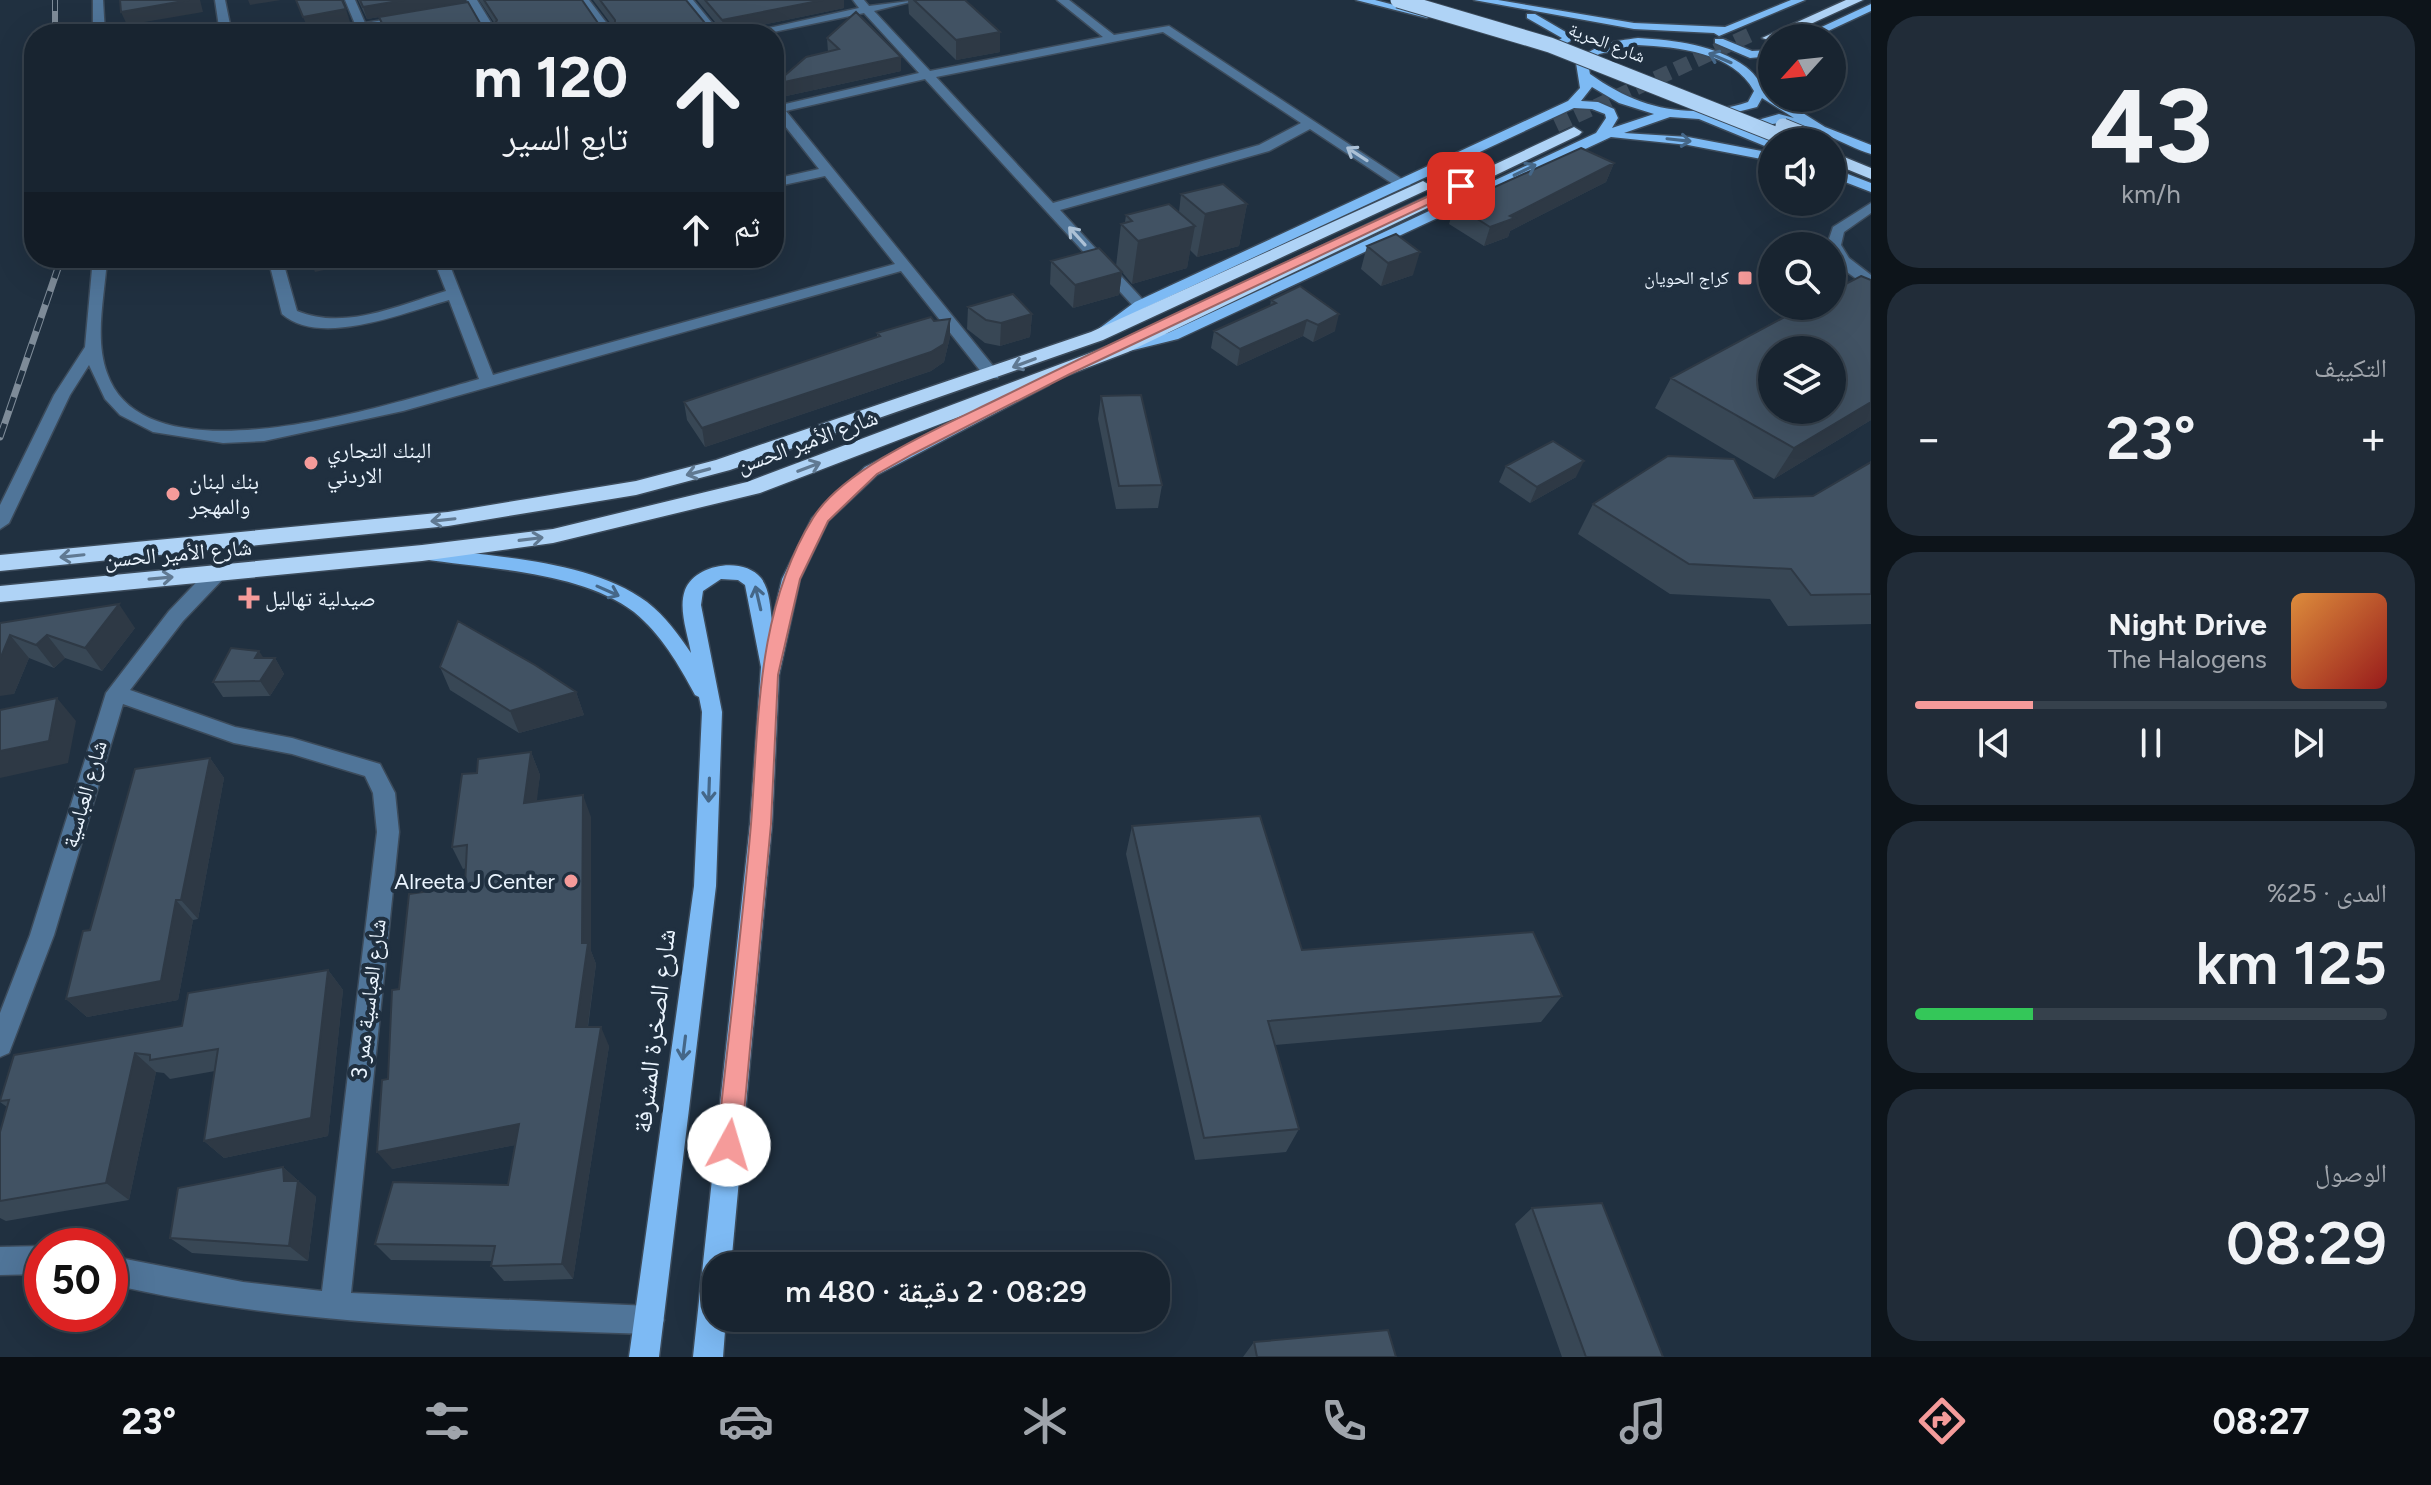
<!DOCTYPE html>
<html lang="ar">
<head>
<meta charset="utf-8">
<style>
	body { margin:0; font-family:Figtree,"Noto Naskh Arabic",sans-serif; background:#212c38; color:#f1f3f6; direction:rtl; height:100vh; display:flex; flex-direction:column; font-size:30px; white-space:nowrap }
	* { box-sizing:border-box; margin:0 }
	p { font-size:26px; color:#9fa4ab }
	.icon { flex:none; width:44px; height:44px; fill:none; stroke:currentColor; stroke-width:2; stroke-linecap:round; stroke-linejoin:round }
	.map { position:relative; flex:1; overflow:hidden; direction:ltr }
	.sheet { display:flex; flex-direction:column; gap:16px; padding:16px; background:#0d141a; width:560px }
	.sheet>* { flex:none }
	.guide { position:absolute; left:24px; top:24px; width:760px; height:244px; border-radius:32px; box-shadow:0 8px 32px #0002,0 0 0 2px #36414c; direction:rtl; background:#182430; color:#f1f3f6; overflow:hidden }
	.needle { width:52px; rotate:243deg }
	.tools { position:absolute; left:1758px; top:24px; display:grid; gap:16px }
	.tools a { display:grid; place-items:center; width:88px; height:88px; border-radius:50%; background:#182430; box-shadow:0 8px 32px #0002,0 0 0 2px #36414c; font-size:40px }
	.speed { position:absolute; left:24px; top:1228px; display:flex; gap:16px; font-size:40px; font-weight:700; text-align:center }
	.speed>* { display:grid; place-content:center; width:104px; height:104px; border-radius:50%; background:#182430; box-shadow:0 8px 32px #0002,0 0 0 2px #36414c; line-height:1 }
	.speed .limit { border:12px solid #d22; background:#fff; color:#111 }
	.pin { position:absolute; display:grid; place-items:center; width:68px; height:68px; color:#fff; margin:-34px; border-radius:16px; box-shadow:0 4px 12px #0006 }
	.me { position:absolute; width:88px; margin:-44px; rotate:6deg; stroke-linejoin:round; filter:drop-shadow(0 0 6px #0008) }
	.turn { display:flex; align-items:center; gap:28px; height:168px; padding:0 24px; font-size:36px }
	.turn .icon { width:104px; height:104px; stroke-width:2.5 }
	.turn b { display:block; font-size:56px; line-height:68px }
	.then { display:flex; align-items:center; height:76px; padding:0 24px; background:#0003; gap:16px; font-size:30px }
	.big { font-size:60px; font-weight:600; line-height:1.1 }
	.sheet .card { flex:1; display:flex; flex-direction:column; justify-content:center; gap:12px; min-width:0; padding:0 28px; border-radius:32px; background:#212c38 }
	.sheet .dial { align-items:center; gap:0 }
	.dial b { font-size:104px; line-height:1 }
	.song { display:flex; align-items:center; gap:24px }
	.cover { width:96px; height:96px; border-radius:12px; background:linear-gradient(135deg,hsl(30 70% 55%),hsl(0 70% 35%)) }
	.played { height:8px; border-radius:4px; background:linear-gradient(90deg,#f59b9a 25%,#36414c 25%) }
	.keys { display:flex; justify-content:space-around; direction:ltr }
	.heat { display:flex; justify-content:space-between; align-items:center; font-size:44px; direction:ltr }
	.charge { height:12px; border-radius:6px; background:linear-gradient(90deg,#34c759 25%,#36414c 0) }
	.trip { position:absolute; left:702px; top:1252px; width:468px; height:80px; border-radius:32px; background:#182430; box-shadow:0 8px 32px #0002,0 0 0 2px #36414c; font-weight:600; line-height:80px; text-align:center; direction:rtl }
	.menu { display:flex; height:128px; justify-content:space-around; align-items:center; background:#0a0e13; color:#9fa4ab }
	.menu .icon { width:56px; height:56px }
	.menu .active { color:#f59b9a }
	.menu b { font-size:36px; color:#f1f3f6 }
	main { display:flex; flex:1; min-height:0 }
	.map>svg:first-child { display:block }
</style>
</head>
<body>
<main>
<section class="sheet">
<div class="card dial"><b>43</b><p>km/h</p></div>
<div class="card"><p>التكييف</p>
<div class="heat"><a>−</a><b class="big">23°</b><a>+</a></div>
</div>
<div class="card">
<div class="song"><i class="cover"></i><div><b>Night Drive</b><p>The Halogens</p></div></div>
<div class="played"></div>
<div class="keys"><svg class="icon" aria-label="previous" viewBox="0 0 24 24"><path d="M18 5L8 12l10 7zM5 5v14"/></svg><svg class="icon" aria-label="pause" viewBox="0 0 24 24"><path d="M8 5v14M16 5v14"/></svg><svg class="icon" aria-label="next" viewBox="0 0 24 24"><path d="M6 5l10 7-10 7zM19 5v14"/></svg></div>
</div>
<div class="card"><p>المدى · 25%</p><b class="big">125 km</b><div class="charge"></div></div>
<div class="card"><p>الوصول</p><b class="big">08:29</b></div>
</section>
<div class="map">
<svg width="1871" height="1357" viewBox="0 0 1871 1357">
	<rect width="100%" height="100%" fill="#203040"/>
	<g fill="none" stroke-linecap="round" stroke-linejoin="round">
		<path stroke="#3e4d5c" stroke-width="15" stroke-dasharray="15 7" stroke-linecap="butt" d="M1556 125 1754 33"/>
		<g stroke="#3c4b5b" stroke-width="3">
			<path id="minor" d="M93 0H103L105 34H93Z
				M215 0H225L232 34H220Z
				M345 0H355L365 23 408 16 413 19 367 29 370 34H358L357 31 311 34 355 24Z
				M467 0H477L498 34H486Z
				M579 0H589L615 34H603Z
				M682 0H693L721 34H709Z
				M853 0H864L869 6 918 0 874 11 930 71 1103 37 1057 0H1069L1114 35 1169 26 1411 185 1399 188 1310 129 1269 151 1060 210 1145 302 1147 305 1140 309 1135 308 925 79 786 111 998 372V378H986L901 271 403 411 264 441 223 443 153 432 120 415 105 399 89 365 70 395 9 523 0 529V505L54 395 85 347 93 258H107C105 294 94 338 107 373 146 487 399 401 479 379L449 300C406 312 320 348 282 314L268 258H282L297 311C345 331 399 305 446 291L433 258H447L493 375 895 264 825 176 774 187V179L819 169 774 112V100L781 105 919 73 864 13 764 34H742L859 8ZM1163 32 1301 123 1259 145 1053 203 936 77Z
				M1871 203V213L1844 232 1841 245 1849 258 1871 275V286C1855 280 1832 264 1832 246L1827 245 1833 227Z
				M217 567 224 568 226 573 224 578 183 621 130 690 235 727 292 738 380 764 395 793 399 832 351 1293 650 1306 660 1310 664 1320 660 1330 650 1334C468 1328 288 1326 110 1284V1256L243 1282 322 1291 377 832 373 793 365 776 292 754 234 743 123 704 54 935 9 1053 0 1057V1013L30 935 106 693 169 611 210 568Z
				M42 1246V1274L0 1275V1247Z"/>
		</g>
		<g stroke="#3c4b5b" stroke-width="3">
			<path id="major" d="M1356 0H1375L1432 15 1427 18Z
				M1474 0H1498L1634 23 1725 27 1791 0H1805L1719 36 1714 33 1634 29Z
				M1871 4V11L1813 38H1798Z
				M1527 14H1535L1576 38 1558 48 1533 46V42H1556L1562 38 1527 18Z
				M1638 38C1675 40 1716 45 1746 67 1757 75 1761 87 1772 93V98H1779L1825 127 1871 145V154C1838 144 1802 115 1768 125L1767 133 1778 142H1772V149L1699 119 1670 117 1624 133 1688 137 1772 153V161L1688 145 1611 137 1178 339 1121 353 1113 348 1116 345 1168 333 1596 133 1606 118 1605 114 1592 109 1574 108 1145 308 1102 339 1097 341 1089 336 1135 302 1568 101 1580 88 1576 63C1594 44 1614 41 1638 38ZM1638 45C1678 47 1733 52 1754 91L1748 102C1690 121 1639 109 1590 74L1588 64 1599 54ZM1592 87 1619 103 1654 114 1612 128 1618 118 1614 109 1598 102 1581 101ZM1762 98 1794 118 1779 114 1758 120 1755 134 1713 118 1757 107Z
				M1715 39H1723L1752 51 1772 50V56L1750 58 1715 43Z
				M1832 168 1871 183V192L1832 177Z
				M1043 377 1049 379V385L877 475 828 521 800 579 779 675 772 824 731 1266H716V1318H726L723 1357H693L750 824 761 667 745 585 738 580 721 579 703 591 701 605 722 712 716 886 659 1357H629L694 886 702 712 699 697 695 695C679 665 661 634 634 612 580 571 487 569 422 559L413 553 422 547C491 557 590 559 647 602 665 616 679 635 691 653 688 635 678 609 685 590 695 564 743 556 761 578 770 590 770 607 772 621L782 579 812 518 865 467Z"/>
		</g>
		<g stroke="#3c4b5b" stroke-width="3">
			<path id="highway" d="M1846 0H1863L1780 38H1772V41L1762 38Z
				M1574 127 1582 132 1579 135 1128 352 760 493 553 543 422 561 0 602V586L422 545 553 529 747 482 1114 344Z
				M1832 152 1871 168V179L1832 163Z
				M1423 181 1431 186 1429 189 1103 340 730 470 636 495 448 526 0 571V555L448 512 636 481 716 460 1091 332Z"/>
		</g>
		<use href="#minor" fill="#507599" fill-rule="evenodd"/>
		<use href="#major" fill="#7dbaf4" fill-rule="evenodd"/>
		<use href="#highway" fill="#afd3f6" fill-rule="evenodd"/>
		<g stroke="#7e8b98" stroke-width="6">
			<path id="rail-far1" d="M55 0V34"/>
		</g>
		<g stroke="#7e8b98" stroke-width="7">
			<path id="rail" d="M0 437 58 268V258"/>
		</g>
		<use href="#rail-far1" stroke="#203040" stroke-width="4" stroke-dasharray="11" stroke-linecap="butt"/>
		<use href="#rail" stroke="#203040" stroke-width="5" stroke-dasharray="14" stroke-linecap="butt"/>
		<g stroke="#3c4b5b" stroke-width="17" stroke-linecap="butt">
			<path id="highway-bridge" d="M1398 0 1550 45 1795 142
				M1783 126 1822 142"/>
		</g>
		<use href="#highway-bridge" stroke="#afd3f6" stroke-width="15"/>
	</g>
	<path fill="#384755" d="M358 0H466L465 3 480 23 495 24 479 0H582L598 23 611 24 593 0H686L705 23 706 34H385L379 17 367 19Z
		M697 0H844V8L724 33Z
		M908 0H965L1000 52 956 60 909 14Z
		M827 38 901 71 777 98 828 52Z
		M1614 163 1606 182 1510 231 1508 237 1484 246 1449 224 1455 205Z
		M1181 194 1247 204 1239 246 1197 257 1190 250 1187 268 1132 284 1122 272 1119 295 1073 308 1050 284 1051 261 1116 266 1121 224 1125 222 1126 215 1179 212Z
		M1367 246 1413 275 1381 286 1361 269Z
		M1871 280V420L1774 479 1655 408 1671 378Z
		M1271 300 1335 331 1313 342 1303 336 1237 366 1211 348 1214 331 1270 306Z
		M968 307 1032 314 1030 337 1000 346 985 343 967 329Z
		M877 333 950 337 944 362 931 371 705 447 687 420 684 402 877 337Z
		M1101 396 1162 485 1158 508 1116 509 1098 419Z
		M1871 462V624L1788 626 1770 599 1670 594 1578 534 1593 504 1813 496Z
		M1506 466 1576 477 1530 503 1499 482Z
		M0 623 135 628 102 671 65 658 54 668 29 658 14 694Z
		M275 658 284 674 270 696 223 697 213 682Z
		M440 667 576 692 584 715 519 733 450 690Z
		M531 752 540 775 536 801 591 817V951L596 964 588 1027 609 1046 573 1279 504 1281 491 1266 492 1261 391 1260 375 1244 508 1185 515 1145 392 1169 388 1079 399 989 465 886 466 868 463 869 452 847 477 773Z
		M210 758 224 778 198 919 193 920 178 1000 87 1017 66 999 90 930Z
		M1132 826 1302 950 1562 996 1541 1022 1275 1045 1299 1129 1286 1152 1195 1160 1126 854Z
		M328 970 343 990 328 1136 224 1158 204 1141 215 1071 170 1079 164 1073 156 1072 129 1200 6 1221 0 1218V1132L7 1107 0 1102 182 1026Z
		M283 1167 316 1197 308 1261 192 1253 170 1238Z
		M1532 1208 1663 1357H1562L1515 1224Z
		M1254 1342 1257 1357H1243Z"/>
	<path fill="#2e3945" d="M189 0H200L203 12 127 25 121 12Z
		M248 0H281L250 5Z
		M404 0H466L465 3 367 19 363 7Z
		M823 0H844V8L724 33 722 20Z
		M346 9 350 22 308 29 303 17Z
		M705 23 706 34H652Z
		M1000 32V52L956 60V40Z
		M901 57V71L777 98 775 84Z
		M1614 163 1606 182 1510 231 1508 237 1484 246 1490 227Z
		M1247 204 1239 246 1197 257 1205 214Z
		M1195 226 1187 268 1132 284 1138 241Z
		M1420 252 1413 275 1381 286 1388 263Z
		M309 258H378L315 272Z
		M1122 272 1119 295 1073 308 1075 285Z
		M1032 314 1030 337 1000 346 1001 323Z
		M1339 314 1335 331 1313 342 1318 325Z
		M950 319V337L944 362 931 371 705 447 702 428Z
		M1307 320 1303 336 1237 366 1240 349Z
		M1871 402V420L1774 479 1794 448Z
		M1584 461 1576 477 1530 503 1537 487Z
		M119 604 135 628 102 671 85 648Z
		M10 635 29 658 14 694 0 696V659Z
		M47 635 65 658 54 668 36 645Z
		M259 651 269 666 255 658Z
		M275 658 284 674 270 696 260 681Z
		M576 692 584 715 519 733 510 711Z
		M57 698 76 721 68 763 0 778V751Z
		M531 752 540 775 534 825 524 803Z
		M210 758 224 778 198 919 181 900Z
		M583 795 591 817V951L596 964 585 1046 576 1027 582 943Z
		M176 900 193 920 178 1000 87 1017 66 999Z
		M328 970 343 990 328 1136 224 1158 204 1141Z
		M601 1027 609 1046 573 1279 562 1264Z
		M135 1053 156 1072 129 1200 106 1183Z
		M519 1124 531 1142 392 1169 377 1152Z
		M283 1167 316 1197 308 1261 289 1246Z"/>
	<path fill="#415263" stroke="#2e3945" stroke-width="2" fill-rule="evenodd" d="M120 0H189L121 12Z
		M296 0H342L346 9 303 17Z
		M360 0H404L363 7Z
		M484 0H582L598 23 615 24V20L600 0H686L705 23 652 34H387L379 17 468 2 480 23 495 24 497 20Z
		M705 0H823L722 20Z
		M914 0H965L1000 32 956 40Z
		M856 12 901 57 775 84 806 57 839 49 827 38Z
		M1581 148 1614 163 1510 216 1515 218 1490 227 1455 205Z
		M1223 184 1247 204 1205 214 1181 194Z
		M1169 204 1195 226 1138 241 1121 224 1132 221 1126 215Z
		M1396 234 1420 252 1388 263 1367 246Z
		M1099 248 1122 272 1075 285 1051 261Z
		M1861 276 1871 280V402L1794 448 1671 378 1805 306H1832V291ZM1772 350H1832V410H1772Z
		M1300 286 1339 314 1318 325 1307 320 1240 349 1214 331 1276 303 1271 300Z
		M1013 294 1032 314 1001 323 986 320 968 307Z
		M931 317 934 321 950 319 944 344 931 352 702 428 684 402 880 336 877 333Z
		M1141 395 1162 485 1119 486 1101 396Z
		M1553 441 1584 461 1537 487 1506 466Z
		M1668 456 1734 459 1754 498 1813 496 1871 462V594L1811 595 1791 569 1689 564 1593 504Z
		M119 604 85 648 47 635 36 645 10 635 0 659V623Z
		M458 621 535 665 576 692 510 711 440 667Z
		M231 648 259 651 255 658H275L260 681 213 682Z
		M57 698 49 741 0 751V710Z
		M531 752 524 803 583 795 582 943H588L576 1027H601L562 1264 491 1266 495 1246 375 1244 393 1182 508 1185 519 1124 377 1152 382 1080 388 1079 392 990 399 989 409 894 465 886 467 845 452 847 462 774 477 773 478 759Z
		M210 758 181 900H176L161 981 66 999 83 931 90 930 135 769Z
		M1260 816 1302 950 1533 932 1562 996 1268 1021 1299 1129 1204 1138 1132 826Z
		M328 970 311 1118 204 1141 218 1049 150 1060V1055L135 1053 106 1183 0 1201V1132L9 1100 0 1101 14 1055 182 1026 188 993Z
		M283 1167 284 1181H298L289 1246 170 1238 178 1188Z
		M1602 1203 1663 1357H1586L1532 1208Z
		M1388 1330 1396 1357H1257L1254 1342Z"/>
	<defs><path id="oneway-shaft" d="M-6 0H5M1.5-3L5.5 0L1.5 3" fill="none" stroke-width="1.6" stroke-linecap="round" stroke-linejoin="round" transform="scale(2)"/></defs>
	<g stroke="#456788">
		<use href="#oneway-shaft" transform="translate(1720 58) rotate(-157)"/>
		<use href="#oneway-shaft" transform="translate(1679 140) rotate(6)"/>
		<use href="#oneway-shaft" transform="translate(1525 170) rotate(-26)"/>
		<use href="#oneway-shaft" transform="translate(608 591) rotate(24)"/>
		<use href="#oneway-shaft" transform="translate(758 598) rotate(-103)"/>
		<use href="#oneway-shaft" transform="translate(709 790) rotate(92)"/>
		<use href="#oneway-shaft" transform="translate(684 1048) rotate(97)"/>
	</g>
	<g stroke="#acc1d6">
		<use href="#oneway-shaft" transform="translate(1357 154) rotate(-147)"/>
		<use href="#oneway-shaft" transform="translate(1077 236) rotate(-132)"/>
	</g>
	<g stroke="#607992">
		<use href="#oneway-shaft" transform="translate(1024 363) rotate(159)"/>
		<use href="#oneway-shaft" transform="translate(809 467) rotate(-21)"/>
		<use href="#oneway-shaft" transform="translate(698 472) rotate(165)"/>
		<use href="#oneway-shaft" transform="translate(443 520) rotate(174)"/>
		<use href="#oneway-shaft" transform="translate(531 539) rotate(-7)"/>
		<use href="#oneway-shaft" transform="translate(72 556) rotate(174)"/>
		<use href="#oneway-shaft" transform="translate(161 578) rotate(-5)"/>
	</g>
	<path fill="#f59b9a" stroke="#9f6564" stroke-width="2" d="M1457 183 1467 186 1070 374 913 454 877 474 828 521 800 579 778 675 771 824 741 1145 737 1154 729 1157 720 1154 717 1145C728 1038 742 931 751 824 759 720 756 610 813 518 845 466 948 424 1002 397 1152 322 1305 254 1457 183Z"/>
	<g fill="#f59b9a" stroke="#203040" stroke-width="3">
		<rect x="1737" y="270" width="16" height="16" rx="4"/>
		<circle cx="311" cy="463" r="8"/>
		<circle cx="173" cy="494" r="8"/>
		<path d="M245 586h8v8h8v8h-8v8h-8v-8h-8v-8h8z"/>
		<circle cx="571" cy="881" r="8"/>
	</g>
	<g text-anchor="middle" stroke-width="8" stroke-linejoin="round" paint-order="stroke">
		<g font-size="18" fill="#eaf4fe" stroke="#203040">
			<text transform="translate(1607 43) rotate(21)" y="6">شارع الحرية</text>
		</g>
		<g font-size="18" fill="#eaf4fe" stroke="#203040" text-anchor="end">
			<text x="1729" y="284">كراج الحويان</text>
		</g>
		<g font-size="22" fill="#eaf4fe" stroke="#203040">
			<text transform="translate(807 441) rotate(-20)" y="8">شارع الأمير الحسن</text>
			<text transform="translate(178 553) rotate(-5)" y="8">شارع الأمير الحسن</text>
			<text transform="translate(84 794) rotate(-74)" y="8">شارع العباسية</text>
			<text transform="translate(368 999) rotate(-83)" y="8">شارع العباسية ممر 3</text>
		</g>
		<g font-size="22" fill="#eaf4fe" stroke="#203040" text-anchor="start">
			<text x="327" y="458">البنك التجاري<tspan x="327" dy="25">الاردني</tspan></text>
			<text x="189" y="489">بنك لبنان<tspan x="189" dy="25">والمهجر</tspan></text>
			<text x="265" y="606">صيدلية تهاليل</text>
			<text x="555" y="889" text-anchor="end">Alreeta J Center</text>
		</g>
		<g font-size="26" fill="#eaf4fe" stroke="#203040">
			<text transform="translate(654 1031) rotate(-83)" y="9">شارع الصخرة المشرفة</text>
		</g>
	</g>
</svg>
<div class="tools">
<a><svg class="needle" viewBox="-14 -14 28 28"><path d="M0-13l5 13h-10z" fill="#e53935"/><path d="M0 13l5-13h-10z" fill="#9fa4ab"/></svg></a>
<a><svg class="icon" aria-label="sound" viewBox="0 0 24 24"><path d="M4 9h4l5-4v14l-5-4H4zM17 9q2 3 0 6"/></svg></a>
<a><svg class="icon" aria-label="search" viewBox="0 0 24 24"><circle cx="10" cy="10" r="6"/><path d="M15 15l6 6"/></svg></a>
<a><svg class="icon" aria-label="layers" viewBox="0 0 24 24"><path d="M12 4l9 5-9 5-9-5zM3 14l9 5 9-5"/></svg></a>
</div>
<div class="speed"><div class="limit">50</div></div>
<div class="pin" style="left:1461px;top:186px;background:#d93025"><svg class="icon" aria-label="arrive" viewBox="0 0 24 24"><path d="M6 21V4h12l-3 4 3 4H6"/></svg></div>
<svg class="me" style="left:729px;top:1145px" viewBox="-20 -20 40 40"><circle r="19" fill="#fff"/><path d="M0-13L10 11 0 6-10 11z" fill="#f59b9a"/></svg>
<div class="trip">08:29 · 2 دقيقة · 480 m</div>
<div class="guide">
<div class="turn"><svg class="icon" aria-label="ahead" viewBox="0 0 24 24"><path d="M12 20V5M6 11l6-6 6 6"/></svg><div><b>120 m</b>تابع السير</div></div>
<div class="then">ثم<svg class="icon" aria-label="ahead" viewBox="0 0 24 24"><path d="M12 20V5M6 11l6-6 6 6"/></svg></div>
</div>
</div>
</main>
<nav class="menu">
<b>08:27</b>
<svg class="icon active" aria-label="directions" viewBox="0 0 24 24"><path d="M12 3l9 9-9 9-9-9zM9 14v-3h6M13 9l2 2-2 2"/></svg>
<svg class="icon" aria-label="music" viewBox="0 0 24 24"><path d="M9 18V5l10-2v13"/><circle cx="6" cy="18" r="3"/><circle cx="16" cy="16" r="3"/></svg>
<svg class="icon" aria-label="phone" viewBox="0 0 24 24"><path d="M5 4h4l2 5-3 2q2 4 5 5l2-3 5 2v4C11 20 4 13 5 4z"/></svg>
<svg class="icon" aria-label="climate" viewBox="0 0 24 24"><path d="M12 3v18M4 7l16 10M4 17L20 7"/></svg>
<svg class="icon" aria-label="car" viewBox="0 0 24 24"><path d="M5 17H2v-5l4-1 3-4h7l3 4 3 1v5h-3M9 17h6M6 11h13"/><circle cx="7" cy="17" r="2"/><circle cx="17" cy="17" r="2"/></svg>
<svg class="icon" aria-label="filters" viewBox="0 0 24 24"><path d="M4 7h16M4 17h16"/><circle cx="9" cy="7" r="2"/><circle cx="15" cy="17" r="2"/></svg>
<b>23°</b>
</nav>
</body>
</html>
